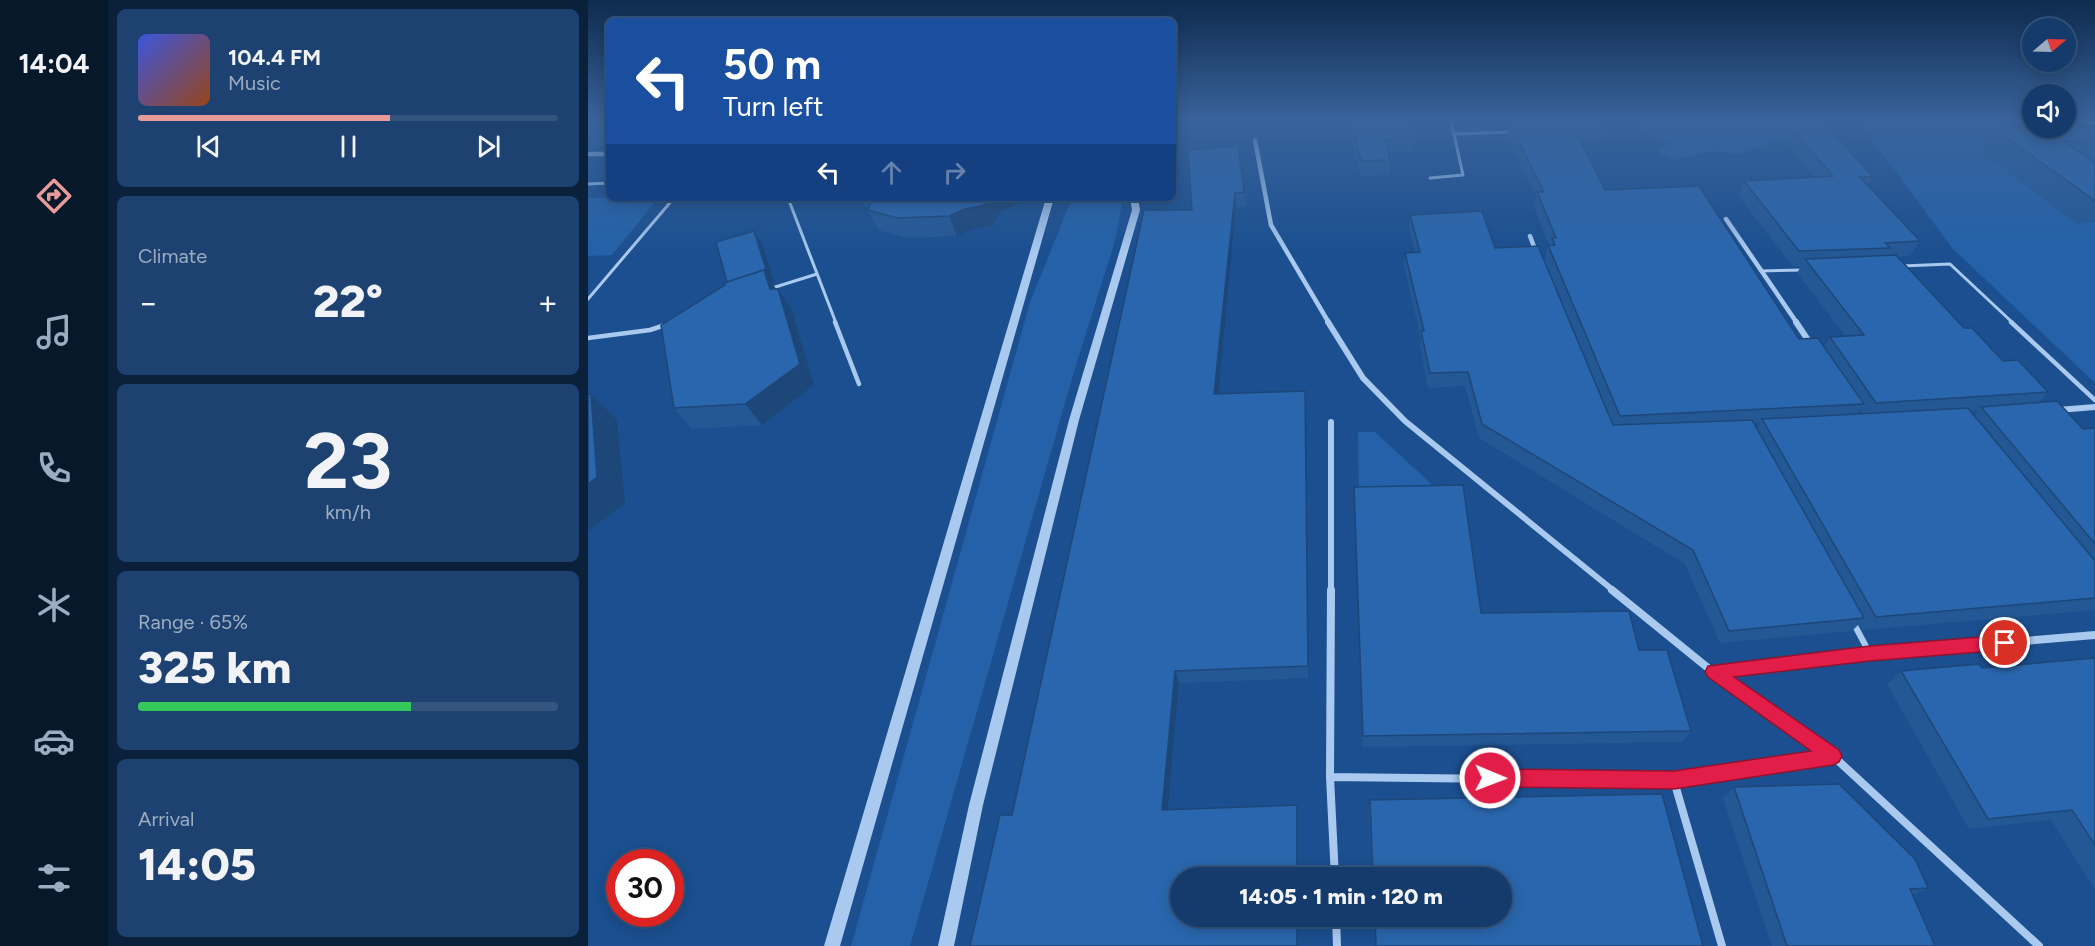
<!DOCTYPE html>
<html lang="en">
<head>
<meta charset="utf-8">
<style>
	body { margin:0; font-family:Figtree,sans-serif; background:#1d4271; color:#f1f3f6; height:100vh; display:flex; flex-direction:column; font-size:22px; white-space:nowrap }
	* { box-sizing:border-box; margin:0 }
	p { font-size:20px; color:#9dadc1 }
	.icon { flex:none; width:33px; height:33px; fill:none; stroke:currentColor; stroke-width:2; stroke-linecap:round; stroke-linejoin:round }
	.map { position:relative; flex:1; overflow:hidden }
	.drawer { display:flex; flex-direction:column; gap:9px; padding:9px; background:#0b203b; width:480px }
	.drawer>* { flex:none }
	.top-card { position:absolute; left:18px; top:18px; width:570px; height:183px; border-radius:9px; box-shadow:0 3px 15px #0003,0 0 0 2px #33557e; background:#1a4fa0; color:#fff; overflow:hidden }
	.needle { width:39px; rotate:71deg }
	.buttons { position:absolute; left:1434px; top:18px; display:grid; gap:12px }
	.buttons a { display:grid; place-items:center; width:54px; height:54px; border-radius:50%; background:#143b6b; box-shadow:0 3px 15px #0003,0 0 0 2px #33557e; font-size:30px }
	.speed { position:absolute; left:18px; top:849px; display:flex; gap:12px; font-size:30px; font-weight:700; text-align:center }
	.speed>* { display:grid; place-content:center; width:78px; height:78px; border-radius:50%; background:#143b6b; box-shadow:0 3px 15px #0003,0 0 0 2px #33557e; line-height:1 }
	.speed .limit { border:9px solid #d22; background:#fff; color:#111 }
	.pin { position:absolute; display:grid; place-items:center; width:51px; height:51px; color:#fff; margin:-26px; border:3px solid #fff; border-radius:50%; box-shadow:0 2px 6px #0007 }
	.me { position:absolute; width:66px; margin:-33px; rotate:91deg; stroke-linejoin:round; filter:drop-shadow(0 0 4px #0008) }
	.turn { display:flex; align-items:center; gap:21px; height:126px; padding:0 18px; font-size:27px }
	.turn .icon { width:78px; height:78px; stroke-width:2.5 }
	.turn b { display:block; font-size:42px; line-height:51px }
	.lanes { display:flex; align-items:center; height:57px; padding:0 18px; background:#0003; justify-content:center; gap:30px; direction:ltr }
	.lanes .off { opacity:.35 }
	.big { font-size:45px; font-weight:800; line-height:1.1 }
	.drawer .card { flex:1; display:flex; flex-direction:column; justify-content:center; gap:9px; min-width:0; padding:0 21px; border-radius:9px; background:#1d4271 }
	.drawer .dial { align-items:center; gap:0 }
	.dial b { font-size:78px; line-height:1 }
	.song { display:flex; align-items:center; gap:18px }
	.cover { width:72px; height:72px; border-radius:9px; background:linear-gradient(135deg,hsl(230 70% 55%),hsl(20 70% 35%)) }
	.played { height:6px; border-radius:3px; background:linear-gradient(90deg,#e69b98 60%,#33557e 60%) }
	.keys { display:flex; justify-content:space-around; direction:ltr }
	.heat { display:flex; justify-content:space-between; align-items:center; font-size:33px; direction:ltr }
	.charge { height:9px; border-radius:4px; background:linear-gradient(90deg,#34c759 65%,#33557e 0) }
	.trip { position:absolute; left:582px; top:867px; width:342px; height:60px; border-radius:30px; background:#143b6b; box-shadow:0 3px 15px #0003,0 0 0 2px #33557e; font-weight:800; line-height:60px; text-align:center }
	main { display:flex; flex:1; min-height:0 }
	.menu { display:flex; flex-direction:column; width:108px; justify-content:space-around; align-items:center; background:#08182b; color:#9dadc1 }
	.menu .icon { width:42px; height:42px }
	.menu .active { color:#e69b98 }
	.menu b { font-size:27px; color:#f1f3f6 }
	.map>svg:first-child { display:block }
</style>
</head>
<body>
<main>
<nav class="menu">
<b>14:04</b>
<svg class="icon active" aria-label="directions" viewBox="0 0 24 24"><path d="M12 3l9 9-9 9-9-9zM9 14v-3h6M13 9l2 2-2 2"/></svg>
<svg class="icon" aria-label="music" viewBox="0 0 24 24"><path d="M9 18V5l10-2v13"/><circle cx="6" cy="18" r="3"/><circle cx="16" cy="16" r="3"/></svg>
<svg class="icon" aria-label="phone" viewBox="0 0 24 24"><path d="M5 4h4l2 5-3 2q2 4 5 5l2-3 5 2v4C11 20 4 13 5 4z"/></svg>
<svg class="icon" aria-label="climate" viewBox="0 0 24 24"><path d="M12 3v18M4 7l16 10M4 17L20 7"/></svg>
<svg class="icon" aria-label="car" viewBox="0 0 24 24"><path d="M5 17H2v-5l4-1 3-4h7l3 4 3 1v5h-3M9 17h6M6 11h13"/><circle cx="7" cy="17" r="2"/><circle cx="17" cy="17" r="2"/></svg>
<svg class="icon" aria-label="filters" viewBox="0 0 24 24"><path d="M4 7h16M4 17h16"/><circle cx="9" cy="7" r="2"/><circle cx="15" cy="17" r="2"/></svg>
</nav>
<section class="drawer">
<div class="card">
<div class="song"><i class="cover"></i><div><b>104.4 FM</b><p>Music</p></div></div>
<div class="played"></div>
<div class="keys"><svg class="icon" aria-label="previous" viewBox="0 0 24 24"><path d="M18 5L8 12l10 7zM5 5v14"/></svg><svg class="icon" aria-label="pause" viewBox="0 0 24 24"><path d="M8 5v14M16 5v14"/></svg><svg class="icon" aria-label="next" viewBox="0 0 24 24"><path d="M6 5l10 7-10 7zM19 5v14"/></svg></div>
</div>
<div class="card"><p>Climate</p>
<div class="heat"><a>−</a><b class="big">22°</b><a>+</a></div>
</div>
<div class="card dial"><b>23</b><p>km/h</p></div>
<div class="card"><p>Range · 65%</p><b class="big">325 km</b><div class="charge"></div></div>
<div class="card"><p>Arrival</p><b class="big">14:05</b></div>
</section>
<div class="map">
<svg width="1507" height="946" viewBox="0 0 1507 946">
	<rect width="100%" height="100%" fill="#1b4f8f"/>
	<path fill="#2461a8" d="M1041 120H1246L1238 129 1206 140 1186 142 1151 154 1125 151 1085 160 1069 152 1082 143 1063 138Z
		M1270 120H1444V128H1478V122L1507 127V383L1364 248Z
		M0 198H70L24 255 0 256Z
		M484 198H535L527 241 485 375 322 946H263L442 302Z
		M770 432H787L850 490 771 501Z"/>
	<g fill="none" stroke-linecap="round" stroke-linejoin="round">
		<path stroke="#a9c9ee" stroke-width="3" d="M862 120 866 134 924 132
			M842 178 875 175 866 134
			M0 184 21 183
			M200 198 248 323
			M1314 266 1362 264 1425 323
			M1173 271 1216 270
			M181 289 229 274
			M0 299 86 198"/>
		<path stroke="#a9c9ee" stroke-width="4.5" d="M247 322 271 384
			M1423 322 1507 400
			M0 338 62 330 77 325"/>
		<path stroke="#a9c9ee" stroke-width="6" d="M1265 622 1282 654"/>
		<path stroke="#a9c9ee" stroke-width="4.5" d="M667 140 683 225 741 323
			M0 154H21
			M1138 219 1209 323
			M942 236 948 252"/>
		<path stroke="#a9c9ee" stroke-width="6" d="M740 322 775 378 817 421 1026 591
			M1208 322 1222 343
			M1470 410 1507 407
			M743 591V422"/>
		<path stroke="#a9c9ee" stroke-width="8" d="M743 590 742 777 747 878
			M1024 590 1125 672 1245 756 1451 946
			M1125 672 1282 654 1507 635
			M742 777 1086 781 1245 756
			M1086 781 1134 946
			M748 916 749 946"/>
		<path fill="#a9c9ee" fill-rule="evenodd" d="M458 198H466L252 946H236Z
			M542 198H550L552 210 491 420 395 805 366 946H350L381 805 481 420 544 210Z"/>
		<path fill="#d6e6fa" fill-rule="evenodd" d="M1484 120 1507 121V125Z"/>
	</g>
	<path fill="#245895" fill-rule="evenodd" d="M21 120V146L7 147 0 137V121Z
		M759 120H820L824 138 823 152 800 153 802 160V175L772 176Z
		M912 120H1012L1018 127 1014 141 993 143 1017 190 1211 339 1236 347 1242 337 1257 336 1209 273 1213 266H1204L1150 195 1156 181 1226 177 1201 147 1207 133 1285 177 1280 186 1332 241 1322 256 1310 257 1376 328 1415 361 1460 392 1450 403 1495 429 1507 428V610L1275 630 1271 624 1264 631 1132 643 1097 564 891 438 877 386 840 388 832 346 833 339 816 267 817 253 827 252 821 229 822 215 907 248 957 260 960 245H961L946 207 948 196 919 136 920 128H915ZM1272 409 1275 413 1269 414ZM1391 410 1386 415 1383 411ZM1166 423H1172L1169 429Z
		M1416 120H1444L1507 133V147L1499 157 1507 162V222L1489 224 1393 152 1407 129H1410Z
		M650 146 658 206 648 207 630 394 717 391 720 678 591 683 580 810 709 805 710 815V878H592V916H710V946H382L412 815H424L556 210H604L600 150Z
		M273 198H437L438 200 411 213 405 225 385 229 369 236 318 238 290 230 280 210V209L278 207Z
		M166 231 175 246 187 284 185 285 204 310 226 385 174 425 104 429 86 408 137 285Z
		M766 487 893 613 1051 650 1103 731 1094 742 775 747Z
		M1507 658V890L1463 820 1381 829 1299 684 1313 671 1394 668Z
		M1146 787 1340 888 1325 895 1347 946H1184L1135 798Z
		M782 800 1115 946H787L786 916H914V878H784L781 810Z"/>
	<path fill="#1d4779" d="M647 193 648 207 629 408 626 394Z
		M401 198H437L438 200 411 213 405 225 385 229 369 236 361 216Z
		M166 231 175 246 187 284 185 285 190 291 149 297Z
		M190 289 204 310 226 385 174 425 157 404Z
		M717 391 718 406 720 678V666Z
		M3 394 29 420 37 503 0 531V484Z
		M587 671 591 683 579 820 574 810Z
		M709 805 710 815V878H709Z
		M709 916H710V946H709Z"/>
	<path fill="#2a66ad" stroke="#1d4779" stroke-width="1.5" d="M1 120H21V127H0Z
		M763 120H820L824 138 797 139 802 160 773 161Z
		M949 120H1012L1018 127 987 130 1017 190 1111 186 1211 339 1230 338 1276 404 1032 416 960 245H967L964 238H968L949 192H956L921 122Z
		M1437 120H1444V125Z
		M1478 120H1486L1507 133V138L1476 142 1507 162V201L1407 129 1444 126V128H1478Z
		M1243 131 1285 177H1272L1332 241 1297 243 1302 248 1211 251 1156 181 1245 176 1207 133Z
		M650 146 656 192 647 193 626 394 717 391 720 666 587 671 574 810 709 805V878H592V916H709V946H382L412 815H424L556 210H604L600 150Z
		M284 198H401L397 205 377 209 361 216 309 218 280 210Z
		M894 211 907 248 950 246 1025 425 1164 420 1276 618 1141 631 1105 550 894 424 880 372 842 373 833 331H836L817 253 832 252 822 215Z
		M166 231 178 269 139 282 128 242Z
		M1308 255 1376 328H1384L1415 361 1430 360 1460 392 1288 403 1242 337 1276 335 1217 259Z
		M176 270 182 289H190L212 364 157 404 86 408 73 325 137 285 136 283Z
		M0 394H3L9 477 0 484Z
		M1469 401 1495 429 1507 428V544L1393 407Z
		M1380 408 1507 561V598L1288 617 1174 419Z
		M875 485 893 613 1041 611 1051 650H1079L1103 731 775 736 766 487Z
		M1507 658V845L1484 810 1400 819 1313 671 1391 664 1394 668Z
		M1251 784 1327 859 1340 888 1322 889 1347 946H1199L1146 787Z
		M1074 794 1115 946H788L787 916H914V878H785L782 800Z"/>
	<linearGradient id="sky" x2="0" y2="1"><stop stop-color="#0f2b4f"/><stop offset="0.47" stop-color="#39639b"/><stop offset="1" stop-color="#39639b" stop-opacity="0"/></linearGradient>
	<rect width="1507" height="253" fill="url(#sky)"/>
	<path fill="#e11d48" stroke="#92132f" stroke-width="1.5" d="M1417 635 1423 638 1425 643 1423 648 1417 650 1282 661 1146 677 1251 750 1254 756 1251 762 1245 765 1086 789 902 787 896 785 893 778 896 772 902 769 1086 771 1223 751 1120 677 1117 672 1120 666 1282 646Z"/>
</svg>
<div class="buttons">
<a><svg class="needle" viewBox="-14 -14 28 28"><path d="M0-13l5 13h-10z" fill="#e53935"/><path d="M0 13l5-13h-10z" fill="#9dadc1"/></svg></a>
<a><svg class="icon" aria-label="sound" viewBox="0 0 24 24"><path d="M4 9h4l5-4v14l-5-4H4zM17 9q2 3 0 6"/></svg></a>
</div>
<div class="speed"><div class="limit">30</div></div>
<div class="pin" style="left:1417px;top:643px;background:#d93025"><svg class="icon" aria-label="arrive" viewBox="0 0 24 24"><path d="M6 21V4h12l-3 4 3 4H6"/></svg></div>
<svg class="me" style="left:902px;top:778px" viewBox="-20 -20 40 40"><circle r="17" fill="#e11d48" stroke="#fff" stroke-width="3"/><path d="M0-11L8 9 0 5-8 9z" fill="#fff"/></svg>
<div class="trip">14:05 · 1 min · 120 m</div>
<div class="top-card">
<div class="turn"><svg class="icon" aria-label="left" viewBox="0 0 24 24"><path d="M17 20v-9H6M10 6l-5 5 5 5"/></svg><div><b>50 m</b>Turn left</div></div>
<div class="lanes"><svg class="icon" aria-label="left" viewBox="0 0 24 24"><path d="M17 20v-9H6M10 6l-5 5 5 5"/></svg><svg class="icon off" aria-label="ahead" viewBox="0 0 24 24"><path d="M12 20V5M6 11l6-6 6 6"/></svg><svg class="icon off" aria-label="right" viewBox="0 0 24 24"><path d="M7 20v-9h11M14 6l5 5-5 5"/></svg></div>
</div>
</div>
</main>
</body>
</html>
